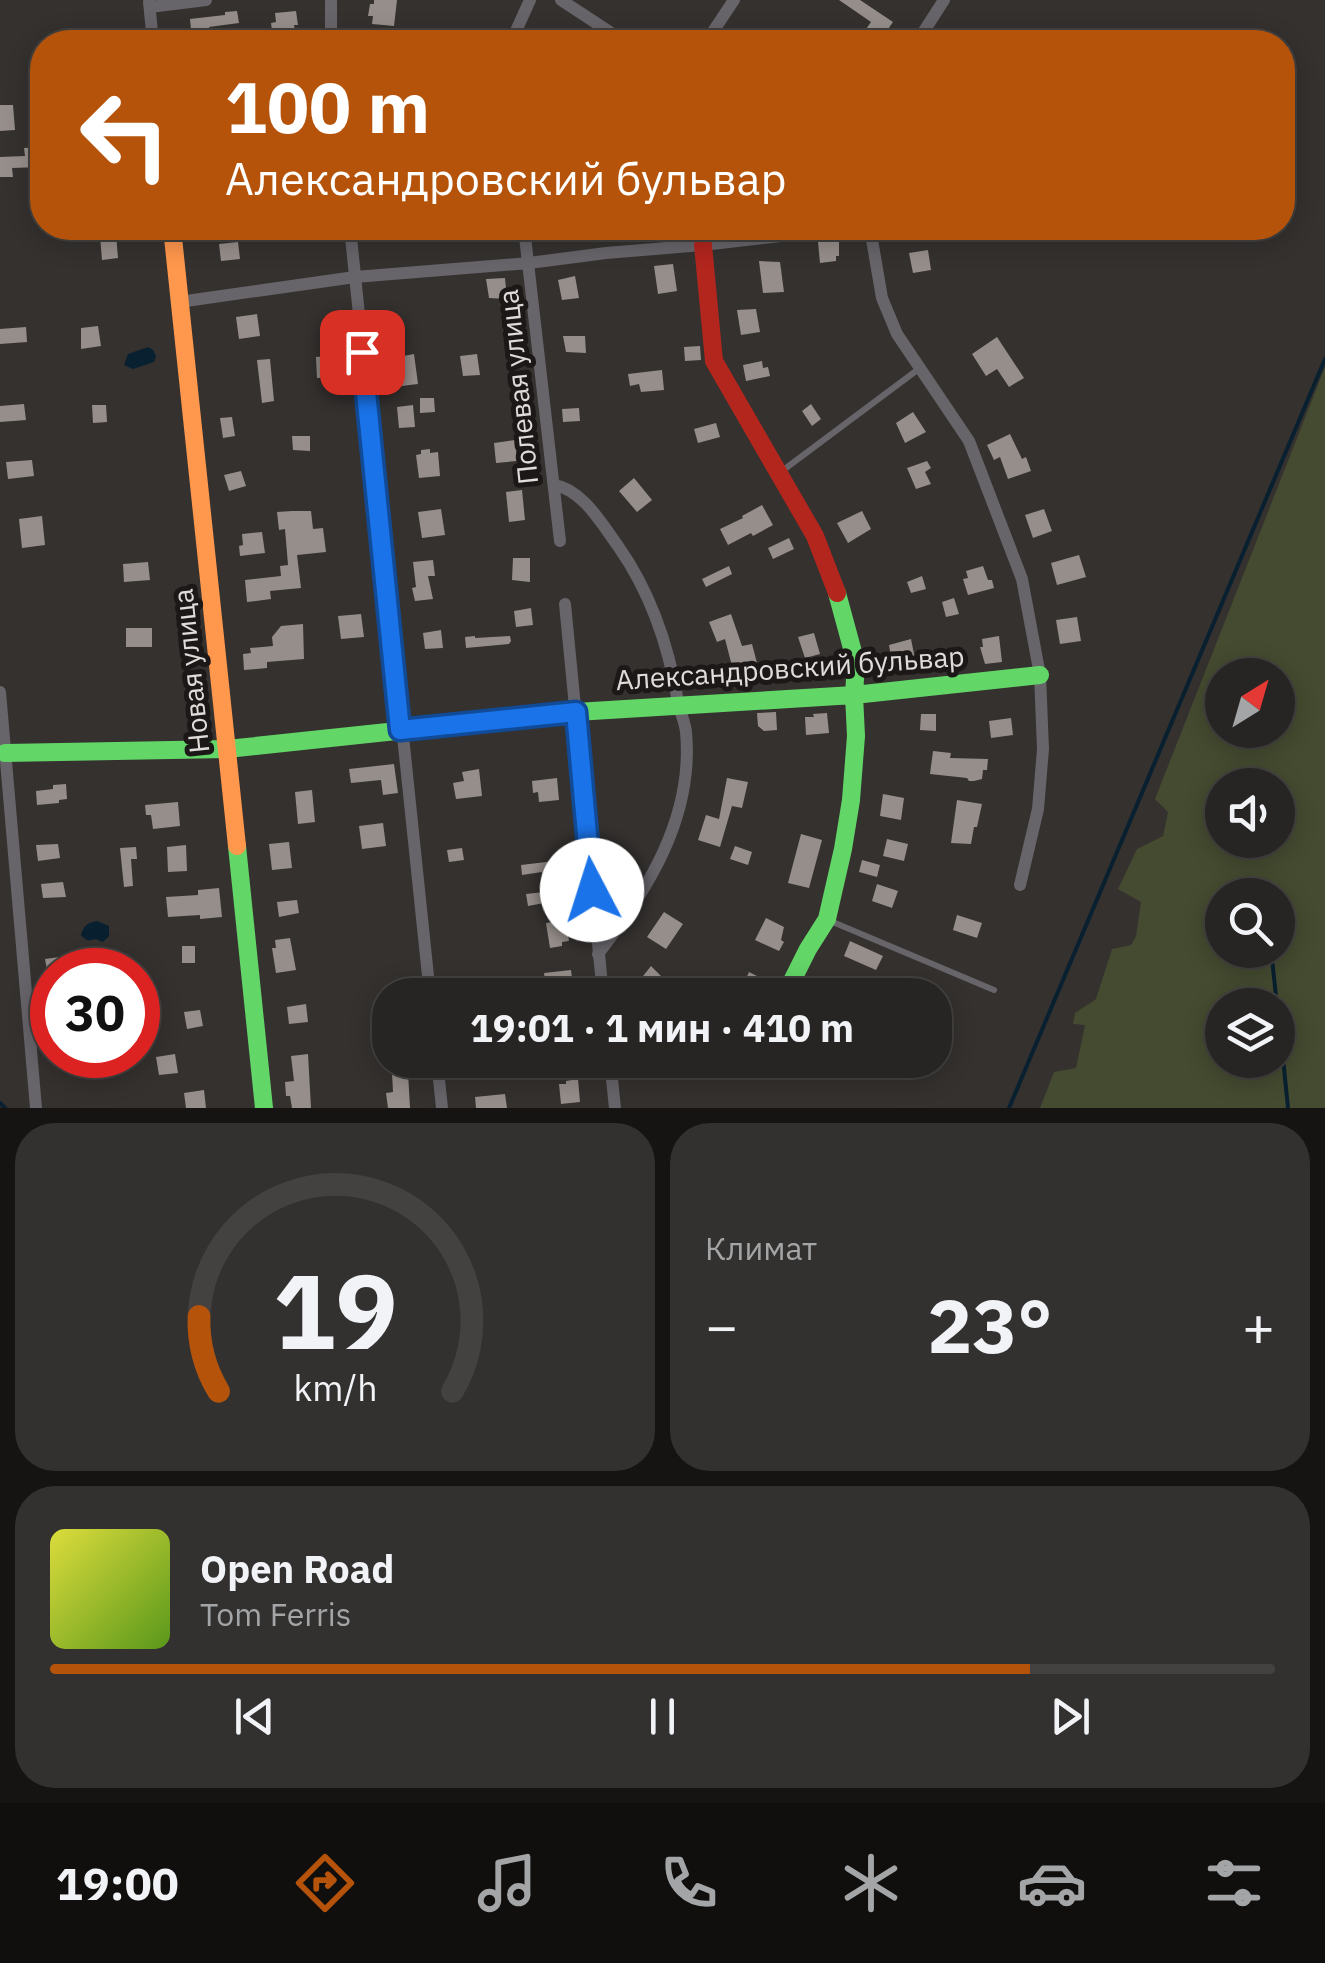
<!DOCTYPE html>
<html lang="ru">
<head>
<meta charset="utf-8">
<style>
	body { margin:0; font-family:"IBM Plex Sans",sans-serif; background:#333130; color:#f1f3f6; height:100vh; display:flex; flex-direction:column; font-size:38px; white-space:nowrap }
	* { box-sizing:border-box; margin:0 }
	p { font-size:32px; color:#a4a5a6 }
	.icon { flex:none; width:55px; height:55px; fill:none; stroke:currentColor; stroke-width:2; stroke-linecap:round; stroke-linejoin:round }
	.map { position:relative; height:1108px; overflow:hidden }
	.side { display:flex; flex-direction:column; gap:15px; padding:15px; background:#151413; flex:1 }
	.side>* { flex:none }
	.hud { position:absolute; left:30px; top:30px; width:1265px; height:210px; border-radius:40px; box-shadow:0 5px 25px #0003,0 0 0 2px #434241; background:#b45309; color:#fff; overflow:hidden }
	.needle { width:65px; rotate:37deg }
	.fabs { position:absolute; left:1205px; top:658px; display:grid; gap:20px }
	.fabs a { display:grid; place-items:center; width:90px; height:90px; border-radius:50%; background:#272523; box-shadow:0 5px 25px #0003,0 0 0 2px #434241; font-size:50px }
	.speed { position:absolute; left:30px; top:948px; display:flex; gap:20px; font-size:50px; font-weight:700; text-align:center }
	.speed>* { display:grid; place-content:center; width:130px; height:130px; border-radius:50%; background:#272523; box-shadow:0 5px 25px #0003,0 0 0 2px #434241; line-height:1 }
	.speed .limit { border:15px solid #d22; background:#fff; color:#111 }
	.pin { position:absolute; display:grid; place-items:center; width:85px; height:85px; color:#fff; margin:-42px; border-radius:20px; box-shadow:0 5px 15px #0006 }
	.me { position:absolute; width:110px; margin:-55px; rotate:355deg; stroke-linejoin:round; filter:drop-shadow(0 0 8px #0008) }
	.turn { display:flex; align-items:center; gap:35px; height:210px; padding:0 30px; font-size:45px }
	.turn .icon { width:130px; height:130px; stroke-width:2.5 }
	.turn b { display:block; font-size:70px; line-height:85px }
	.big { font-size:75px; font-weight:700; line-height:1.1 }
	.side .widget { flex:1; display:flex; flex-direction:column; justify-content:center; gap:15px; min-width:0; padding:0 35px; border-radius:40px; background:#333130 }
	.side .dial { align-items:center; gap:0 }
	.dial svg { height:260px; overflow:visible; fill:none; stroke:#434241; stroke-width:7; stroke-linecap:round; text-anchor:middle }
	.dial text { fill:#f1f3f6; stroke:none }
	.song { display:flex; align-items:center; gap:30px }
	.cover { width:120px; height:120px; border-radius:15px; background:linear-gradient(135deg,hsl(60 70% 55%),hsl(90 70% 35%)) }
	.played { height:10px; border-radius:5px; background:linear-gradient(90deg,#b45309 80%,#434241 80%) }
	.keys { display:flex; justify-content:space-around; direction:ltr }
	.heat { display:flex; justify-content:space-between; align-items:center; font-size:55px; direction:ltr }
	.side .tiles { flex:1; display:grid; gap:15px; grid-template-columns:1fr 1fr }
	.widget:last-child { grid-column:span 2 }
	.trip { position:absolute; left:372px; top:978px; width:580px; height:100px; border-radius:40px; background:#272523; box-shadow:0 5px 25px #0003,0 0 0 2px #434241; font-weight:700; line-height:100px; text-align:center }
	.tabs { display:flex; height:160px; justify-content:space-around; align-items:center; background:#100f0e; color:#a4a5a6 }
	.tabs .icon { width:70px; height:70px }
	.tabs .current { color:#b45309 }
	.tabs b { font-size:45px; color:#f1f3f6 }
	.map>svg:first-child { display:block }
</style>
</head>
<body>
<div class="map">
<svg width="1325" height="1108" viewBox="0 0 1325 1108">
	<rect width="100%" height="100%" fill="#34312f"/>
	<path fill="#444b30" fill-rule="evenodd" d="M1325 367V1108H1040L1054 1072 1076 1068 1085 1025 1073 1024 1075 1013 1096 999 1112 949 1131 945 1136 936 1141 902 1118 889 1137 849 1163 836 1168 812 1155 799ZM1222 675H1278V730H1222ZM1222 785H1278V840H1222ZM1222 895H1278V950H1222ZM1222 1005H1278V1060H1222Z"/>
	<path fill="#092030" d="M148 347 153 350 156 356 154 362 133 369 124 365 128 354Z
		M97 921 109 926V936L103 942 96 939C89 941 86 941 81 935 84 925 87 923 97 921Z"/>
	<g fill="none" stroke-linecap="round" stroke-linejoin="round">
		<path stroke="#092030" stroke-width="4" d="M1271 950 1277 1005
			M1278 1009 1288 1108
			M0 1103 5 1108
			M1009 1108 1325 359"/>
	</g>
	<path fill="#968e8a" d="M374 0H397L394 26 372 24 373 16H368L370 4H374Z
		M839 0H860L893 22 879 42H870L861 36 871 22Z
		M237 11 239 23 209 27 211 38 192 40 190 19 225 15V12Z
		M296 11 298 25H294L296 36 273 39 271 23 276 22 275 13Z
		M0 105H13L15 130 0 131Z
		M42 147V167L12 168 13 177H0V157L25 156 24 148Z
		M301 228H319L320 240 302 242Z
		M116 234 118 258 102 260 100 235Z
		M839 240V256H836V261L820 263 818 242Z
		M238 242 240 259 221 261 219 244Z
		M928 250 931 270 913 273 909 253Z
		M759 261 780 262 784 292 763 293Z
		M673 264 677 291 658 294 654 266Z
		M575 276 579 298 562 300 558 280Z
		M505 278 507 299 489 298 486 279Z
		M756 309 760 332 741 335 737 310Z
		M257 314 260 336 239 339 236 317Z
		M98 326 101 346 81 349V328Z
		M26 327 27 342 0 344V329Z
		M563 336H585L586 353 566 352Z
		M997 337 1024 378 1009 387 997 369 986 376 972 354Z
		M700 346 701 360 685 361 684 347Z
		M414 354 418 384 402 386 398 357Z
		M477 354 480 375 463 376 460 356Z
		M339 355 341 377 317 378 316 357Z
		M270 359 274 401 262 403 257 360Z
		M762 361 763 368 768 367 770 376 746 381 743 365Z
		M662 370 664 390 641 392 639 384 630 386 628 374Z
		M420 398H434L435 412 420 413Z
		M24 404 26 420 0 422V406Z
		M811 404 821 419 812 426 802 411Z
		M92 405H106L107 422 93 423Z
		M413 405 415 427 399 428 397 407Z
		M579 408 580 421 563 422 562 409Z
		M913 412 926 432 905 443 896 423Z
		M232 417 235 436 223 438 220 418Z
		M716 423 720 437 698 443 694 429Z
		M1010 434 1022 459 1026 457 1031 471 1008 479 1000 457 994 460 987 445Z
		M292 436H310V451L293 450Z
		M515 440 517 461 496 463 494 443Z
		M430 449V453L438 452 440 476 419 478 416 455 421 454V450Z
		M32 460 34 476 8 479 6 462Z
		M927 461 931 468 925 472 931 484 916 489 907 468Z
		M241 471 246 486 229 491 224 475Z
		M634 478 652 500 637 512 619 491Z
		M522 490 525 520 509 522 506 492Z
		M762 505 773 525 753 536 751 533 728 545 720 529 743 518 742 516Z
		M441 509 445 535 422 538 418 512Z
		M1044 509 1052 531 1033 538 1025 515Z
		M292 511H311L313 529 323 528 326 552 297 555 301 588 270 591 271 599 247 602 245 580 281 576 280 566 288 565 285 529 279 530 277 512Z
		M862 511 871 529 848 543 837 523Z
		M42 516 45 545 22 548 19 519Z
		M262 532 265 553 240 556 239 546 243 545 242 534Z
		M789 538 794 549 773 559 768 548Z
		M1079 555 1086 577 1057 585 1051 563Z
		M513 558H530V582L512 580Z
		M433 560 435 576H428L433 599 415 601 412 588 416 587 413 562Z
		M148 562 150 580 124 582 123 564Z
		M729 566 732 574 706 587 702 579Z
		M983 566 988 580H992L994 588 968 595 963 579 968 578 966 571Z
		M922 576 926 589 911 593 907 582Z
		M954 598 959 614 946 617 942 602Z
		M531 608 533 625 516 627 514 611Z
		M361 614 364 637 341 639 338 616Z
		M731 614 742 646 752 644 757 663 733 670 725 639 717 642 709 622Z
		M1077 617 1081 641 1060 644 1056 620Z
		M303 624 304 659 267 662V668L244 670 243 654 251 653 250 648 273 646 272 637 281 626Z
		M126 628H152V647H126Z
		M441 630 443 648 425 649 423 633Z
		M814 633 820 654 805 658 798 637Z
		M475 636V638L510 636 511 641 509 644 466 648 465 637Z
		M999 636 1002 662 985 664 980 647H983L982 639Z
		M911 639 916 664 893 668 889 645Z
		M776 712 777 730 764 731 758 726 757 713Z
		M827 713 829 733 806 735 805 717H814L813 714Z
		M921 714H936V731L920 730Z
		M1011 718 1013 735 991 738 989 721Z
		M933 751 951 753 950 758 988 759 987 770H983L982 779 974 781H969L967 778 930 774Z
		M394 764 398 793 383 795 381 780 351 783 349 769Z
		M479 769 482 796 456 799 453 783 464 781 462 772Z
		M557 778 559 800 539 802 538 792 533 793 532 781Z
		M727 778 748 782 742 808 732 806 720 847 698 840 706 815 719 819Z
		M66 784 67 799 59 800V803L37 805 36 791 53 789V785Z
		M312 790 315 822 298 824 295 792Z
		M883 794 904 798 901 820 880 816Z
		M957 800 982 804 977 827H974L971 844 951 843Z
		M178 802 180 826 153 829 151 815H146L145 805Z
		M383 823 386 846 362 849 359 826Z
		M801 834 822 840 809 888 788 883Z
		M887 839 908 844 904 861 883 856Z
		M289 842 292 868 272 870 269 844Z
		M58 844 60 858 38 861 36 845Z
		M186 845 187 871 168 872 167 847Z
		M735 846 752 852 748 865 730 859Z
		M136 847 137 859H131L133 886 124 887 120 848Z
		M462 848 464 860 449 862 447 850Z
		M563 860V863L570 862 571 876 565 877 566 899 528 906 526 894 544 892 542 872 522 875 521 865Z
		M862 860 880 865 877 877 859 872Z
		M63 882 66 897 43 898 41 884Z
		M877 884 898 891 892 908 872 901Z
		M219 888 222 917 200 919V915L168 917 166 897 198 895V890Z
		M297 900 299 913 279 917 277 902Z
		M664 912 683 924 666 949 647 937Z
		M957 915 982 923 977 938 953 930Z
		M766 918 784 927 781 940 784 942 779 951 755 940Z
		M565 920 569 941 562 942V946L550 948 546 923Z
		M290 938 296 970 276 973 272 948H276L275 940Z
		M850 941 883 956 876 970 844 956Z
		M182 946H195V963H182Z
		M67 956 69 970H47L45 959Z
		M651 966 662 977 646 995H637L632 990Z
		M571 970 573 985 568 986 569 995H547L544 973Z
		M749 972 769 982 763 995H757L742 988Z
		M478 976 480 995H462L460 979Z
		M390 991V1024H384L380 992Z
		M935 997 950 1004 935 1036Z
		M306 1004 308 1022 289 1024 287 1007Z
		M200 1010 203 1026 187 1029 184 1012Z
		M175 1054 178 1073 159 1075 156 1057Z
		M308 1054 311 1108H292L290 1096H286L285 1082 294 1081 291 1056Z
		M66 1055H87L88 1068 67 1069Z
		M776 1060H795L801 1063 792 1078 772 1068Z
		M408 1072 410 1108H388L386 1093 393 1092 392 1073Z
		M578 1079 580 1102 561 1104 559 1084H566V1081Z
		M204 1090 206 1108H186L184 1093Z
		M505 1094 507 1108H476L475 1097Z"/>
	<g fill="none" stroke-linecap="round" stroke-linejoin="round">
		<path stroke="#67646a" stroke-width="6" d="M782 471 920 368
			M828 920 994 990"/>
		<path stroke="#67646a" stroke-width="12" d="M561 0 625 42
			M149 2 153 42
			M150 7 206 0
			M331 42V0
			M511 42 530 0
			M706 42 734 0
			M917 42 944 0
			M350 228 430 995
			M524 228 560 541
			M870 228 882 298 897 334 969 441 1022 579 1040 675 1043 749 1038 809 1020 885
			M179 302 355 277 529 263 606 253 703 245 849 228
			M554 485C582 489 602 524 618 546 651 593 669 647 678 702 680 712 685 722 686 732 694 817 648 890 598 954
			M565 604 603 995
			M0 692 36 1108
			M437 1060 442 1108
			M610 1060 615 1108
			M747 1073 753 1060"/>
		<path stroke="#63d668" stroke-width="18" d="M5 753 227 749 576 712 854 695 1040 675
			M237 846 264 1108
			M785 995 808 949 827 919 843 849 851 800 856 736 854 695 856 663 837 593"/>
		<path stroke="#ff974d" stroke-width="18" d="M172 228 237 846"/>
		<path stroke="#b3261e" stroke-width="18" d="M703 245 714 361 815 536 837 593"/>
	</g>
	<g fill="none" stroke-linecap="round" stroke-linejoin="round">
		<g stroke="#114b97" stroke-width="25">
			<path id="route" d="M362 352 400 730 576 712 592 890"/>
		</g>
		<use href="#route" stroke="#1a73e8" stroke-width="18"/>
	</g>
	<g text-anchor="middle" stroke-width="10" stroke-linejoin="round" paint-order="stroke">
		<g font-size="28" fill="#e0dcda" stroke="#1b1817">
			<text transform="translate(518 387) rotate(-96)" y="10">Полевая улица</text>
			<text transform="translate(790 668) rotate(-4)" y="10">Александровский бульвар</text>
			<text transform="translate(191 671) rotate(-96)" y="10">Новая улица</text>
		</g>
	</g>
</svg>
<div class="fabs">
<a><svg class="needle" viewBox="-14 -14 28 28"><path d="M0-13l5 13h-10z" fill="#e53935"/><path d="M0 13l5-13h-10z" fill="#a4a5a6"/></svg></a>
<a><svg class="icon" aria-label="sound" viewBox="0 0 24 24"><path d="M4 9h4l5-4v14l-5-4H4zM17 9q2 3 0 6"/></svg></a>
<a><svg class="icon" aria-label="search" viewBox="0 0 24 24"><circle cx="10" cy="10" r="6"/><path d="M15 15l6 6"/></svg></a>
<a><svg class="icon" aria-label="layers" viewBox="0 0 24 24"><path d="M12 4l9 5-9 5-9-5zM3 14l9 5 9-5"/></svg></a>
</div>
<div class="speed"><div class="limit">30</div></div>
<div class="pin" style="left:362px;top:352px;background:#d93025"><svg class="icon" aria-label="arrive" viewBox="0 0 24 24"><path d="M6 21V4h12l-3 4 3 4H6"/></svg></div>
<svg class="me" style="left:592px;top:890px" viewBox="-20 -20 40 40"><circle r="19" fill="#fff"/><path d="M0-13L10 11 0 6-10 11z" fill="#1a73e8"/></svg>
<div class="trip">19:01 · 1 мин · 410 m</div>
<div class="hud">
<div class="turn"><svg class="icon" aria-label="left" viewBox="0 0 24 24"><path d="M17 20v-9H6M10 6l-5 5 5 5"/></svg><div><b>100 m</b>Александровский бульвар</div></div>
</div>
</div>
<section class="side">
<div class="tiles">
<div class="widget dial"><svg viewBox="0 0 100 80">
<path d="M14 69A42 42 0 1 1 86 69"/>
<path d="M14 69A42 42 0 0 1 8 46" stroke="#b45309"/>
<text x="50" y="56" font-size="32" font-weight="700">19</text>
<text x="50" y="72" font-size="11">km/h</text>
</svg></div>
<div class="widget"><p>Климат</p>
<div class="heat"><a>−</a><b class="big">23°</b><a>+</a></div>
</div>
<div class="widget">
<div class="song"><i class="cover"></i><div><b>Open Road</b><p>Tom Ferris</p></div></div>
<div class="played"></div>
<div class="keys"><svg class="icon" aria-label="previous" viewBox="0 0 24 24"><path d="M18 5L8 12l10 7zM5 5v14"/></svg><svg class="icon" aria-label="pause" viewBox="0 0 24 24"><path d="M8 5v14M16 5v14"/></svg><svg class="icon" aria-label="next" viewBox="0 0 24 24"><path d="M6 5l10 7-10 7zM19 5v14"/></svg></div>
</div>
</div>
</section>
<nav class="tabs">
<b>19:00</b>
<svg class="icon current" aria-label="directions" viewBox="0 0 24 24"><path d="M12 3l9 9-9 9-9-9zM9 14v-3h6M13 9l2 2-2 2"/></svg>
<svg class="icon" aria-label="music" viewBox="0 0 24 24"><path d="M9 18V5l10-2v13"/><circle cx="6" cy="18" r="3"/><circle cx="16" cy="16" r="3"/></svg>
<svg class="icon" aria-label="phone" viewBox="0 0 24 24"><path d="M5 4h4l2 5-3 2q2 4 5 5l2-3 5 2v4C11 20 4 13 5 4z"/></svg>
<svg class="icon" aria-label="climate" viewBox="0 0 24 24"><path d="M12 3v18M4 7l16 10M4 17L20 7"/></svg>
<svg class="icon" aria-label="car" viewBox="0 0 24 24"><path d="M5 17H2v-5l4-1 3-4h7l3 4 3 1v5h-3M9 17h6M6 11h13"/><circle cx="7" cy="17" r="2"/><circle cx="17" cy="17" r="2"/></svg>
<svg class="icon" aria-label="filters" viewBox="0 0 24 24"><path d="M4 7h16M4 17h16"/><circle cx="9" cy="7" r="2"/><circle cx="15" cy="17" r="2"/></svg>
</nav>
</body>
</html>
